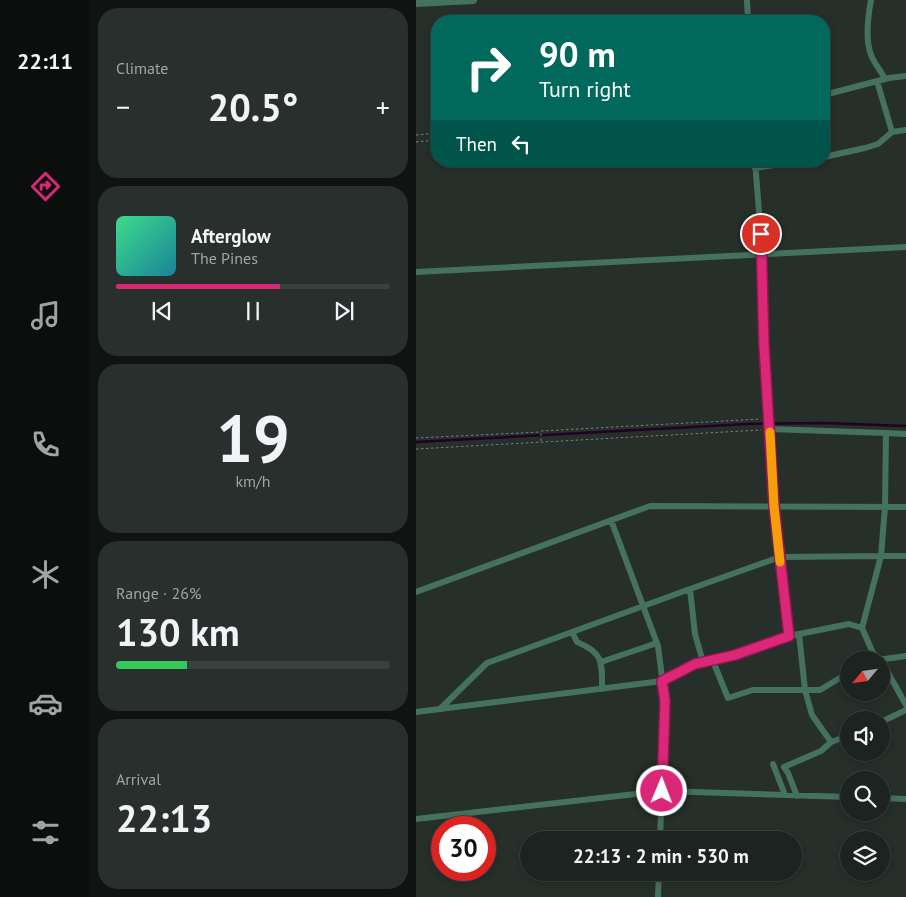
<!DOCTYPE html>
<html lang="en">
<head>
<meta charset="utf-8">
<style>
	body { margin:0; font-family:"PT Sans",sans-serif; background:#292f2d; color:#f1f3f6; height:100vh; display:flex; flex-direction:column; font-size:19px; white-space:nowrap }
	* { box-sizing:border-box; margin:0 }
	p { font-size:16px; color:#a0a4a5 }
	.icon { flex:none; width:28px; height:28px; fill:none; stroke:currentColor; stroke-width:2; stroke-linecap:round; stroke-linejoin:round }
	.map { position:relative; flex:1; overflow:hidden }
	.drawer { display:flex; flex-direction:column; gap:8px; padding:8px; background:#0f1312; width:326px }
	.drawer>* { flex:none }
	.hud { position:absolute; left:15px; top:15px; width:399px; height:152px; border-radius:20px; box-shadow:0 2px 8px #0003,0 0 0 1px #3a403e; background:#00695c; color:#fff; overflow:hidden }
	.needle { width:32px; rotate:241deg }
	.fabs { position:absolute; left:424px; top:651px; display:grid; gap:10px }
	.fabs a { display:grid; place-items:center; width:50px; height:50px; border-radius:50%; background:#1c2320; box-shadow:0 2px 8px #0003,0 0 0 1px #3a403e; font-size:25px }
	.speed { position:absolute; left:15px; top:816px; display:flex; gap:10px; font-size:25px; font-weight:700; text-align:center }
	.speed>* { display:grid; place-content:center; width:65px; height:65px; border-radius:50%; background:#1c2320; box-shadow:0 2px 8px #0003,0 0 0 1px #3a403e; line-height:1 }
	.speed .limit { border:8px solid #d22; background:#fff; color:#111 }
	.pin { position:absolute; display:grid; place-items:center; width:42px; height:42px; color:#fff; margin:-21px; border:2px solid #fff; border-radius:50%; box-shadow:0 1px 5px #0007 }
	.me { position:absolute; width:55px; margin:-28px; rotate:1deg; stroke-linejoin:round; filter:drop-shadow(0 0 4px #0008) }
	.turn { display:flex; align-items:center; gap:18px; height:105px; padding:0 25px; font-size:22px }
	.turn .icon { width:65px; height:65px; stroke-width:2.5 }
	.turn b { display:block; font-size:35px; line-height:42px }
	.then { display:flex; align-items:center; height:48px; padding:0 25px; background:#0003; gap:10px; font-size:19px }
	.big { font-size:38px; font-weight:800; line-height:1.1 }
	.drawer .card { flex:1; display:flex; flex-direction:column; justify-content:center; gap:8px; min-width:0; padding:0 18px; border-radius:20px; background:#292f2d }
	.drawer .dial { align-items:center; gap:0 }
	.dial b { font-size:65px; line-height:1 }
	.song { display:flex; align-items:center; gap:15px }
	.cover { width:60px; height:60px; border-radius:8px; background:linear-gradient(135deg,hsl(150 70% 55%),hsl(190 70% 35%)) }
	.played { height:5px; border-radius:2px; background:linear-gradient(90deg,#db2777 60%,#3a403e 60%) }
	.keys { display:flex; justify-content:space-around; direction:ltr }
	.heat { display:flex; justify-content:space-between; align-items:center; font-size:28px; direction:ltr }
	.charge { height:8px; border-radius:4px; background:linear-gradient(90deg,#34c759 26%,#3a403e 0) }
	.trip { position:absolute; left:104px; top:831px; width:282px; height:50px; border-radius:25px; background:#1c2320; box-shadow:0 2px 8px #0003,0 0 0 1px #3a403e; font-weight:800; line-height:50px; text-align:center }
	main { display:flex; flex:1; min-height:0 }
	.tab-bar { display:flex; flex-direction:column; width:90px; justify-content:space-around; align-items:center; background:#0b0e0d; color:#a0a4a5 }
	.tab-bar .icon { width:35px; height:35px }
	.tab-bar .active { color:#db2777 }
	.tab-bar b { font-size:22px; color:#f1f3f6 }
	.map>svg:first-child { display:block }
</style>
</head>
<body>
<main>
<nav class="tab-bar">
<b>22:11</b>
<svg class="icon active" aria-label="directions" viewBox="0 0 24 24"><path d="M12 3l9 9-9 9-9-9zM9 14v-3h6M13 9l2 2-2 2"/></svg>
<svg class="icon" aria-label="music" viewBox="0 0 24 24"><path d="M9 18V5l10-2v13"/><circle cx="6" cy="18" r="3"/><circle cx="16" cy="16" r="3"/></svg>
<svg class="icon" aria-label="phone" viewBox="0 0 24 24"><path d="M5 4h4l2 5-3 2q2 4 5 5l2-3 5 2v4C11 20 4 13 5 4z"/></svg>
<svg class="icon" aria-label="climate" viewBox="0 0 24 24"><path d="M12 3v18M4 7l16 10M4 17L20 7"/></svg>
<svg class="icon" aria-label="car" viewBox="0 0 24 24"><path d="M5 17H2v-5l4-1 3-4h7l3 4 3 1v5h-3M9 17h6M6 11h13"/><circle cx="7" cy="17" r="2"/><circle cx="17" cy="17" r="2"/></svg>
<svg class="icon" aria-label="filters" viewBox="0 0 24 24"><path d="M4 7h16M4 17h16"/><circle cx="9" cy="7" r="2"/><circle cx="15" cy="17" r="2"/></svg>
</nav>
<section class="drawer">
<div class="card"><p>Climate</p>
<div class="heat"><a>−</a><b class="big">20.5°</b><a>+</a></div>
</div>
<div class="card">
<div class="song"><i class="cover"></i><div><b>Afterglow</b><p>The Pines</p></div></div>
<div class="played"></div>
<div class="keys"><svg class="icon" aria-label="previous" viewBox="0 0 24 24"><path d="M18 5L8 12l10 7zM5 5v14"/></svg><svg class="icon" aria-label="pause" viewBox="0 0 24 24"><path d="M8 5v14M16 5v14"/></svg><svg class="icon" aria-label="next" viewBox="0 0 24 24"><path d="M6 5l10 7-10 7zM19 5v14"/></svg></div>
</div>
<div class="card dial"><b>19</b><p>km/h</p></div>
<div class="card"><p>Range · 26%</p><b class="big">130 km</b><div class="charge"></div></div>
<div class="card"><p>Arrival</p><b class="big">22:13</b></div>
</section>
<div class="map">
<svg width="490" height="897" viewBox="0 0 490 897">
	<rect width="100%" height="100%" fill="#262f2a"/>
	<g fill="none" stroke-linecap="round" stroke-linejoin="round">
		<path stroke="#200223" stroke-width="2.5" d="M0 442 331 424 408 423 490 426"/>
		<path stroke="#79817d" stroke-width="1" stroke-dasharray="2.5 2.5" stroke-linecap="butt" d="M0 135 21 133
			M0 142 21 140
			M0 438 124 432
			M125 441V431L345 419
			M0 449 345 430"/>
		<path stroke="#45725d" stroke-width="6" d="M331 0 332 21
			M455 0C452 16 449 39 455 55 458 63 465 71 469 79
			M461 81 476 132 490 130
			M408 95 473 78 490 76
			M408 157 449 148 462 144 476 132
			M339 161 346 250 348 346 358 506 373 636
			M339 168 384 161
			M0 272 490 247
			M353 429 470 433
			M195 520 242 646 249 701 244 840
			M274 589 364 557 465 556 469 507 470 433 490 434
			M0 592 234 506 490 507
			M446 628 465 556H490
			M156 632 274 589 279 634 287 662
			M383 634 389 690 396 715 415 742
			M462 660 490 656
			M297 661 312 698 337 690H404L432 673
			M185 662 241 643
			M24 709 71 663 156 632 161 642C188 653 186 663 186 689
			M0 712 246 681 279 664 319 655 373 636 433 624 446 628 457 653 465 660 490 705
			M465 722 490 710
			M357 764 369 795
			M381 796 372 773 368 767 405 751 415 742 432 736
			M465 798 490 799
			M0 819 246 791 432 797
			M242 897 243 872"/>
		<path stroke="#45725d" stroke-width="8" d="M0 3 57 0"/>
	</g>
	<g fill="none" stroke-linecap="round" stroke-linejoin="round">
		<g stroke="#8e194d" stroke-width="12">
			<path id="route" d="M246 791 249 701 246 681 279 664 319 655 373 636 358 506 348 346 345 234"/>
		</g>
		<use href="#route" stroke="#db2777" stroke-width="9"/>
		<path stroke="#f59e0b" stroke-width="9" d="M354 432 358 506 364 562"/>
	</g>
</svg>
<div class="fabs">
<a><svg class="needle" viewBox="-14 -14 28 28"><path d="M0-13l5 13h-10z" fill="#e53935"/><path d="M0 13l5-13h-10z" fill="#a0a4a5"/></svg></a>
<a><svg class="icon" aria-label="sound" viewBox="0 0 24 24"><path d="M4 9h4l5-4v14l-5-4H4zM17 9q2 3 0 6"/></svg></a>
<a><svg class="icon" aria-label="search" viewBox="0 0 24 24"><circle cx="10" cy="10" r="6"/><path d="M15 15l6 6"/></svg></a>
<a><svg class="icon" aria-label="layers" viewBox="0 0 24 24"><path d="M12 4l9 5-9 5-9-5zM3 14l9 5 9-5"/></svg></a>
</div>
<div class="speed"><div class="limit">30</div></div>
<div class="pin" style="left:345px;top:234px;background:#d93025"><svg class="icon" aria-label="arrive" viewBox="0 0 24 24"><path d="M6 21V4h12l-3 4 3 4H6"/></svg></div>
<svg class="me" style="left:246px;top:791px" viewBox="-20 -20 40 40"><circle r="17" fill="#db2777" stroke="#fff" stroke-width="3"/><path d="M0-11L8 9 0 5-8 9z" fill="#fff"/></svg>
<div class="trip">22:13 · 2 min · 530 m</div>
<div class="hud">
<div class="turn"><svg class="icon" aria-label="right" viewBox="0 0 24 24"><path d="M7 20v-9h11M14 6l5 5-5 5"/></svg><div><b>90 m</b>Turn right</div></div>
<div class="then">Then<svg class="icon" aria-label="left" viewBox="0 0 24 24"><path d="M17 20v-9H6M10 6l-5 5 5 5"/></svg></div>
</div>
</div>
</main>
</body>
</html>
